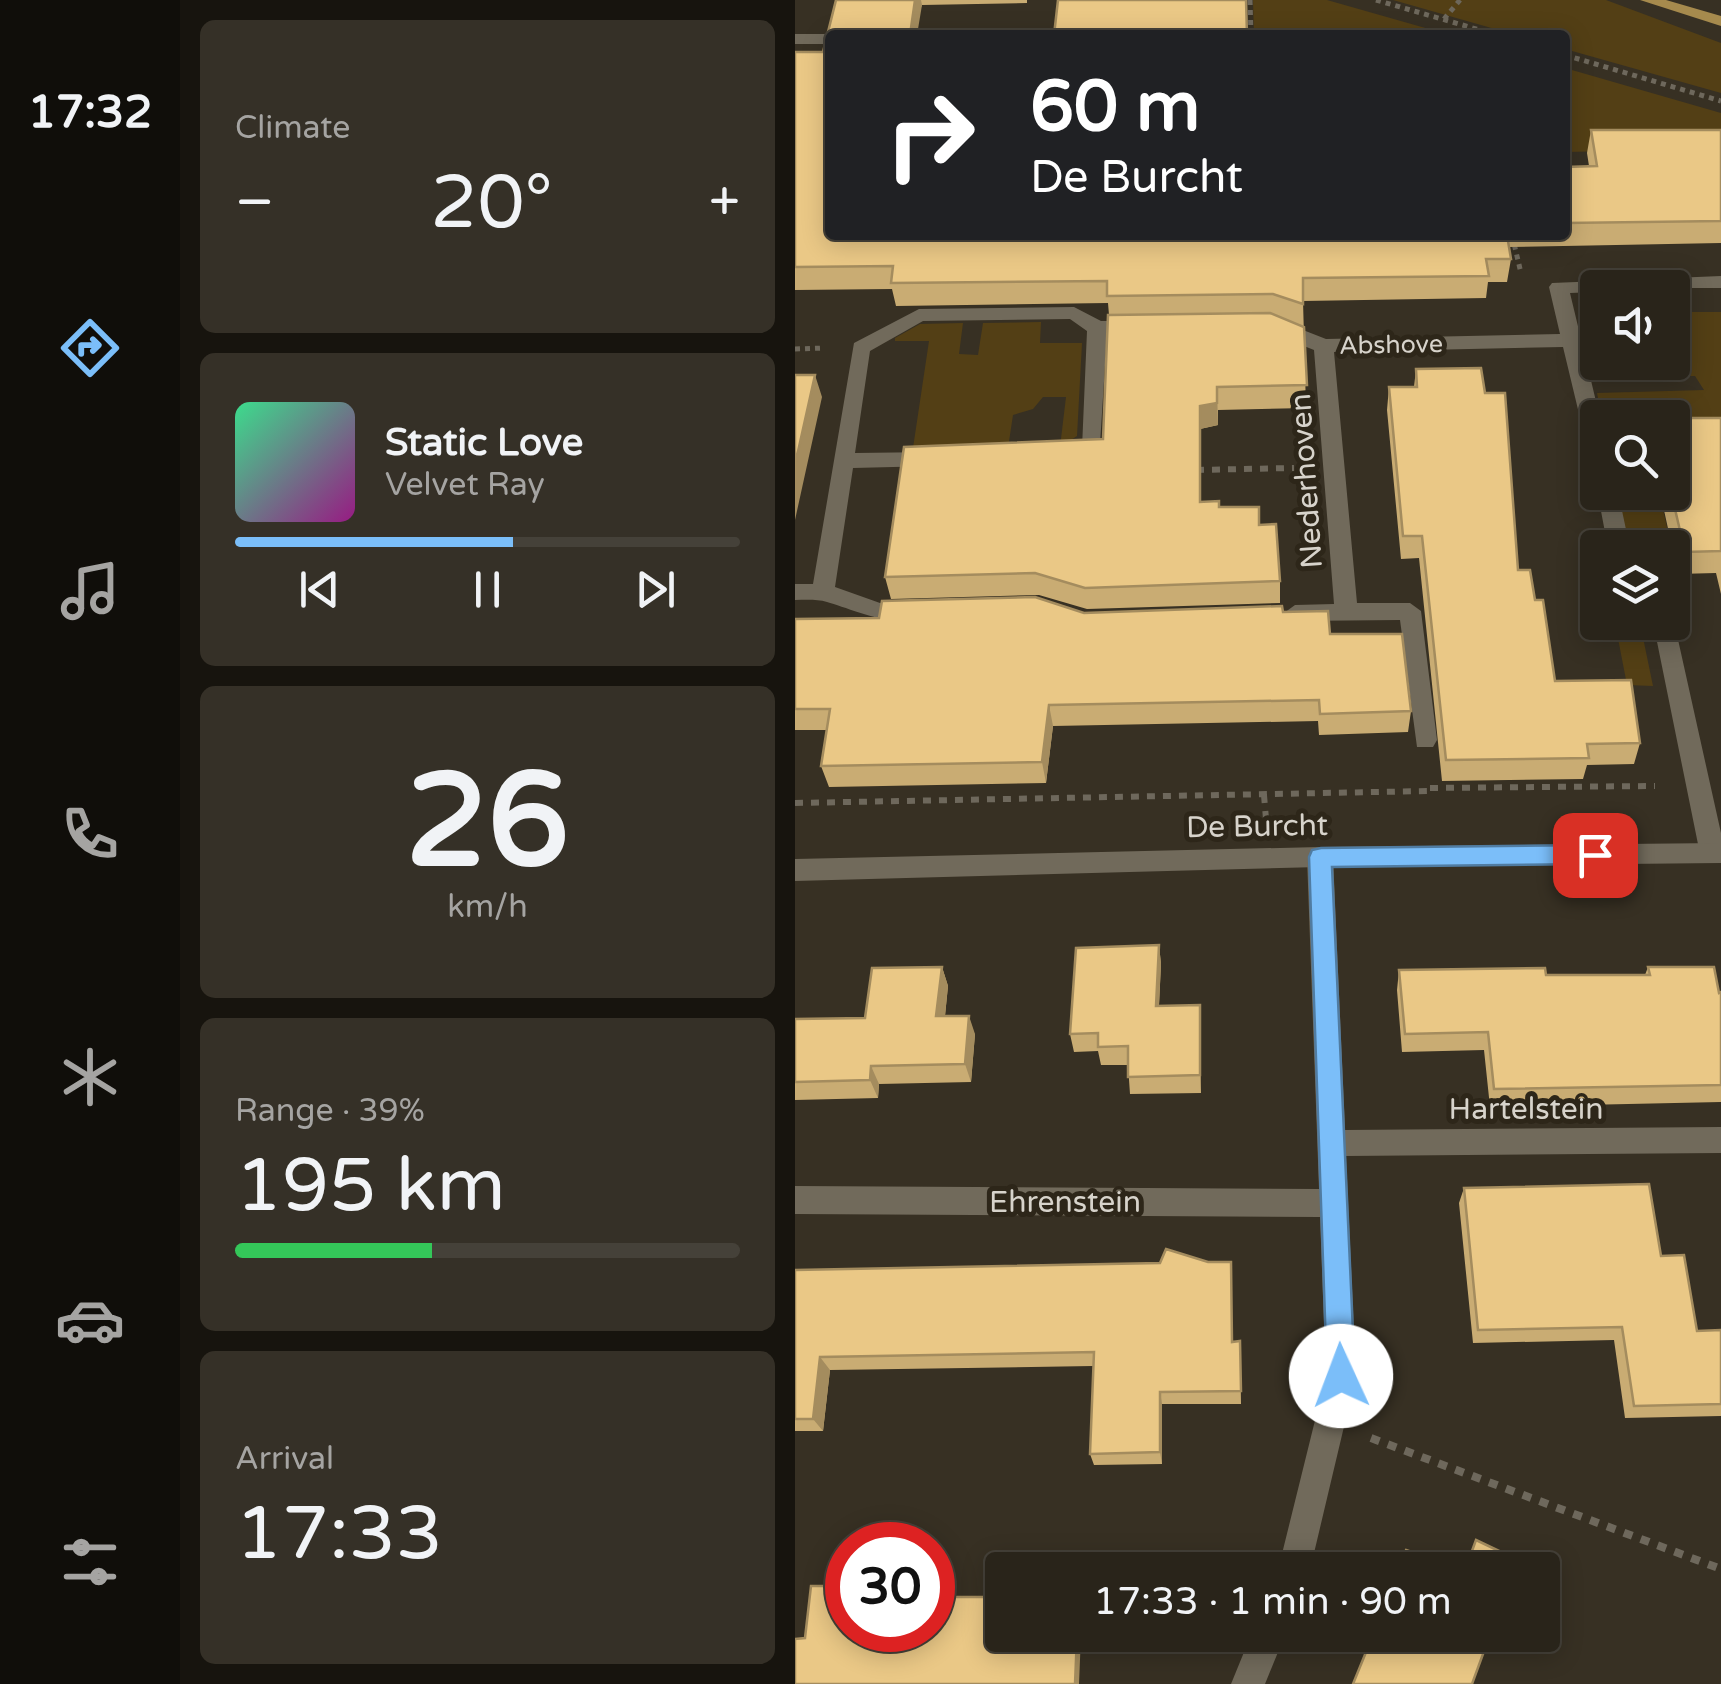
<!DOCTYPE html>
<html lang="en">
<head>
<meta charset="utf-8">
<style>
	body { margin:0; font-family:"Varela Round",sans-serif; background:#353027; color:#f1f3f6; height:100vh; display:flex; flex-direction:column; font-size:38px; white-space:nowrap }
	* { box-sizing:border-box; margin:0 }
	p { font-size:32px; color:#a5a4a2 }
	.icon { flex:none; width:55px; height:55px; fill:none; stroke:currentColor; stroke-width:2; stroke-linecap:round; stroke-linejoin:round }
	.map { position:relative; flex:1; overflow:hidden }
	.sheet { display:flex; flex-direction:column; gap:20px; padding:20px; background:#17140e; width:615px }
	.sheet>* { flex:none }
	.top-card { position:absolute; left:30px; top:30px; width:745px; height:210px; border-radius:10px; box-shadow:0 5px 25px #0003,0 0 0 2px #454139; background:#202124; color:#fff; overflow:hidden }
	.buttons { position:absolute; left:785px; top:270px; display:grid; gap:20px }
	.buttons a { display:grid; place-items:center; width:110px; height:110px; border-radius:10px; background:#29241a; box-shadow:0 5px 25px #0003,0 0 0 2px #454139; font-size:50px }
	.speed { position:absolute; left:30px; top:1522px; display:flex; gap:20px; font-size:50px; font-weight:700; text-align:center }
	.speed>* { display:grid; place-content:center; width:130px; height:130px; border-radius:50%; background:#29241a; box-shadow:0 5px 25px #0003,0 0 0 2px #454139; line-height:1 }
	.speed .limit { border:15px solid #d22; background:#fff; color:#111 }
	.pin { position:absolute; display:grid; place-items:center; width:85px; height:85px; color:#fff; margin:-42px; border-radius:20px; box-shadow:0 5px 15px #0006 }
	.me { position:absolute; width:110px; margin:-55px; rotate:358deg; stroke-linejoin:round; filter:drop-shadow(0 0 8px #0008) }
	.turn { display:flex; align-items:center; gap:35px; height:210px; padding:0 40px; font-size:45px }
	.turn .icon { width:130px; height:130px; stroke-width:2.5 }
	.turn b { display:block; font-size:70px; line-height:85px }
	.big { font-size:75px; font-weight:600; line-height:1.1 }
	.sheet .card { flex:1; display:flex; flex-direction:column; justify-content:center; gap:15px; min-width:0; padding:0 35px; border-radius:15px; background:#353027 }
	.sheet .dial { align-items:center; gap:0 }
	.dial b { font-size:130px; line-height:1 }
	.song { display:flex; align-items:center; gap:30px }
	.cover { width:120px; height:120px; border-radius:15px; background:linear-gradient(135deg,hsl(150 70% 55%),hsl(310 70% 35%)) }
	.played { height:10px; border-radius:5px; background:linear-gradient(90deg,#7bbef9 55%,#454139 55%) }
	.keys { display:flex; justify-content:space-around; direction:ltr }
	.heat { display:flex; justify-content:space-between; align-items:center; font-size:55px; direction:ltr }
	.charge { height:15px; border-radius:8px; background:linear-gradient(90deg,#34c759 39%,#454139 0) }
	.trip { position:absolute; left:190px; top:1552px; width:575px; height:100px; border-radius:10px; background:#29241a; box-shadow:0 5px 25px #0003,0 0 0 2px #454139; font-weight:600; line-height:100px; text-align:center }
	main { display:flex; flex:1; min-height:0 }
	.menu { display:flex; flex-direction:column; width:180px; justify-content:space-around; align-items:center; background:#100e0a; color:#a5a4a2 }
	.menu .icon { width:70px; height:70px }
	.menu .on { color:#7bbef9 }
	.menu b { font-size:45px; color:#f1f3f6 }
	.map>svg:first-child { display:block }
</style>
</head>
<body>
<main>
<nav class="menu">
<b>17:32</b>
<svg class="icon on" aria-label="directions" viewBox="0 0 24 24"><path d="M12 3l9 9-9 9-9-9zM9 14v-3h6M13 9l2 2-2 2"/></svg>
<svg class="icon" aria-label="music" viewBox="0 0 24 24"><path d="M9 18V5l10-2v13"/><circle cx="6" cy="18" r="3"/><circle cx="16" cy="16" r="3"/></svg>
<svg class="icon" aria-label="phone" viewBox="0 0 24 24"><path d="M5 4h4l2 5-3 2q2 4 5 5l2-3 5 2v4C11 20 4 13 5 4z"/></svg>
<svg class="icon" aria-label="climate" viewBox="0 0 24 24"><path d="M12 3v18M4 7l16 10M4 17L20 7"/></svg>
<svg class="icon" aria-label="car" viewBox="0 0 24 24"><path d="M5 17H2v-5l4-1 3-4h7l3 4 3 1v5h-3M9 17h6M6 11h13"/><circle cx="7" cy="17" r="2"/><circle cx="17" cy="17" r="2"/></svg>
<svg class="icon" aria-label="filters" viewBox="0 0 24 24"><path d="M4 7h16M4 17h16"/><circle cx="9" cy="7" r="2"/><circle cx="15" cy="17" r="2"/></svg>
</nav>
<section class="sheet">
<div class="card"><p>Climate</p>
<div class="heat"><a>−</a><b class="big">20°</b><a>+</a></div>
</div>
<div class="card">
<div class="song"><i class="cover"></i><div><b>Static Love</b><p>Velvet Ray</p></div></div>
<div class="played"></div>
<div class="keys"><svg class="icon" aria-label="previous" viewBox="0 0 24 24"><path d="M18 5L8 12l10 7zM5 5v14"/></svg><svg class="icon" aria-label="pause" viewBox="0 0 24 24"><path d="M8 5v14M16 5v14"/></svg><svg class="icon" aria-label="next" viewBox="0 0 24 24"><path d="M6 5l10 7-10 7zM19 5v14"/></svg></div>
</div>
<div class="card dial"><b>26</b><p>km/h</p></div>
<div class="card"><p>Range · 39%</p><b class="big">195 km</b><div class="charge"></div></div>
<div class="card"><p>Arrival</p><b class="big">17:33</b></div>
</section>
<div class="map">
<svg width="926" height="1684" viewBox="0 0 926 1684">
	<rect width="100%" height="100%" fill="#373023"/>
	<path fill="#533f15" d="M458 0H532L655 35H459Z
		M598 0H811L926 43V93L770 49V35H721Z
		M770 68 926 113V149L770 152Z
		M878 312H926V421L822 417 805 408 802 393 909 390 900 376H879Z
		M246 322 245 343H287L282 436 265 447 271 397H248L238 409 218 415 213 448H118L134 341H100V338L125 324 168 323 164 354 183 355 188 323Z
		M854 493H864L876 544 855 545 828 528 823 502 855 501Z
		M820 623H845L858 686 832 685Z"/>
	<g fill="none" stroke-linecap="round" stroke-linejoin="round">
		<path stroke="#6e685c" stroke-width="5" stroke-dasharray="5 5" stroke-linecap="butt" d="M455 0 456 35
			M581 0 702 35
			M649 19 665 0
			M770 55 926 101
			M717 235 726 273
			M0 349 29 348"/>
		<path stroke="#6e685c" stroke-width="6" stroke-dasharray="8 8" stroke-linecap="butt" d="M401 470 499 468
			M635 788 860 786
			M469 795 471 819
			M0 803 635 791"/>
		<path stroke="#6e685c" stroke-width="8" stroke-dasharray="9 9" stroke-linecap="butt" d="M576 1438 926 1569"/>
		<path fill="#716a5b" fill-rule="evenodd" d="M249 28 255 29 256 35H167L175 30Z
			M0 34H35L39 35H35V44H0Z
			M926 276V288H802V292L775 293 805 418 802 454 792 447 768 347 539 352 562 603H615L626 611 642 740 638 747H622L605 620 500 621 489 613 500 605 539 604 519 350 471 331V321H485L531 339 765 334 754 287 757 283Z
			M279 307 306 321H343L353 327 343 333 312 334 304 460 279 463 269 456 272 451 287 448 292 331 275 319 128 321 75 351 60 453 139 452 150 459 139 466 58 468 40 587 85 603 117 602 128 610C111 635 55 608 32 602 22 599 10 600 0 600V584H18L59 343 124 309Z
			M802 490 823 492 835 548H813Z
			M878 617 926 833V862L909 861 905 854 858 622H878Z
			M525 847 534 850 538 857 550 1130 926 1127V1153L551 1156 561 1376 515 1570H483L531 1376 525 1217 0 1214V1186L524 1189 512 857 516 850Z
			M456 1635H490L470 1684H436Z"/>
		<path fill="#716a5b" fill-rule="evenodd" d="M926 843V863L525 867 0 881V859L525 847Z"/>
		<path fill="#a68a4d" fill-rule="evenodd" d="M845 0H871L926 16V26Z"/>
	</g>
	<path fill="#c9ac73" d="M41 0H232V3L127 5 35 235H770V167L794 166 792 153 796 130H926V243L714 247 716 259 712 282H693L691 298 508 301 511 408 423 410V425L405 429 406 502 424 507 464 525 485 581V603L292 609 244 595 96 599 90 577 308 439 314 315 313 303 101 306 97 289 0 290V52H28Z
		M621 369 740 600 760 681 845 743 839 764 792 765 788 779 647 781 624 558 606 559 592 410 594 387H619Z
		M926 418V594L921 573 883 574 865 492H878Z
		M488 612 535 634 616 711 613 732 524 735 523 721 258 726 251 783 34 787 26 766 32 730H0V619L289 613Z
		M364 945 366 964 364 1006 405 1005 406 1093 335 1094 333 1065H306L303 1051 279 1052 275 1034Z
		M147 967 153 986 150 1016 180 1034 176 1082 84 1084 83 1098 0 1100V1019L70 1018Z
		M853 967 926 992V1102L695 1107 689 1050 607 1052 602 990 604 970 751 975H850Z
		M669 1188 866 1256 902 1331 926 1330V1416L830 1418 819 1340 678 1343 664 1203Z
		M0 1270 437 1342 445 1341 446 1404H367V1464L299 1465 295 1454 298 1366 35 1370 28 1431H0Z"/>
	<path fill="#a48c5e" d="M120 0H126L127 5 122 35H115Z
		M20 375 27 397 0 520V465Z
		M422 387 423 425 405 429 406 524 405 406Z
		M254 705 258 726 251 783 247 762Z
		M364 945 366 964 363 1024 361 1006Z
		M147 967 153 986 148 1035 141 1016Z
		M405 1005 406 1024V1093L405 1075Z
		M174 1016 180 1034 176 1082 170 1064Z
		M76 1066 84 1084 83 1098 75 1080Z
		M25 1357 35 1370 28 1431 18 1419Z
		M365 1392 367 1404V1464L365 1452Z
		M268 1553 272 1562V1570H268Z
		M282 1635H286L284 1684H280Z"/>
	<path fill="#eac886" stroke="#a48c5e" stroke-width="2.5" d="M41 0H120L115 35H35V235H712L716 259H691L694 276 508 278V304L478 294 312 296V281L96 283 98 266 0 267V52H28Z
		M263 0H451L452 35H259Z
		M796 130H926V221L770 223V167L802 166Z
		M475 313 509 327 512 385 422 387V403L405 406V502L424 501V507H464V525L481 524 485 581 290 588 240 573 90 577 109 447 308 439 313 315Z
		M686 368 690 393H710L723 570H735L740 600H748L760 681 836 680 845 743 792 744 794 758 651 760 627 536H608L594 387H622L621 369Z
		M0 375H20L0 465Z
		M878 418H926V551L890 552 876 492Z
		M240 597 289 613 487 606 488 612 533 611 535 634H607L616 711 525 714 524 700 254 705 247 762 26 766 35 709H0V619L84 618 87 601Z
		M364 945 361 1006 405 1005V1075L333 1077V1046L303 1047V1033L275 1034 281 948Z
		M147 967 141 1016H174L170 1064 76 1066 75 1080 0 1082V1019L70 1018 77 968Z
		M853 967H919L924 993 926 992V1085L699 1089 693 1032 610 1034 604 970 750 968 751 975H855Z
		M854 1184 866 1256 889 1255 902 1331 926 1330V1404L839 1406 827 1327 683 1330 669 1188Z
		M371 1249 413 1262H436L437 1342 445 1341 446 1391 365 1392V1452L295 1454 299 1352 25 1357 18 1419H0V1270L365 1263Z
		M681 1540 723 1560 720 1570H670Z
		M611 1550 668 1570H603Z
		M268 1553V1570H208L209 1555Z
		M208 1582V1635H282L280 1684H0V1639L10 1638 16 1586H52V1630H138V1597H207Z
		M578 1635H695L677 1684H558Z"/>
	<path fill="#7bbef9" stroke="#507ca2" stroke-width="2.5" d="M800 845 808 848 811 855 808 861 800 864 537 867 560 1376 556 1385 546 1389 536 1385 532 1376 514 857 517 850 526 848Z"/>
	<g text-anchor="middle" stroke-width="10" stroke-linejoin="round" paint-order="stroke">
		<g font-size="25" fill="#d7d3cb" stroke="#2d2619">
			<text transform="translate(596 344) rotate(-1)" y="9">Abshove</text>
		</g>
		<g font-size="30" fill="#d7d3cb" stroke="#2d2619">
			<text transform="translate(511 481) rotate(-94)" y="10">Nederhoven</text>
			<text transform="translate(462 826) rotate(-1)" y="10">De Burcht</text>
			<text x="731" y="1119">Hartelstein</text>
			<text x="270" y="1212">Ehrenstein</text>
		</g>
	</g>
</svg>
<div class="buttons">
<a><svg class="icon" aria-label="sound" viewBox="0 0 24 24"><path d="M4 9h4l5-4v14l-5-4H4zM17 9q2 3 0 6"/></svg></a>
<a><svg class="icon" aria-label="search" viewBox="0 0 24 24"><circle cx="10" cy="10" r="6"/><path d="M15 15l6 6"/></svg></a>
<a><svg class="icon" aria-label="layers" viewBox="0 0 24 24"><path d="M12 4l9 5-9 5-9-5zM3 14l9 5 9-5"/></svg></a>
</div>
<div class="speed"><div class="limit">30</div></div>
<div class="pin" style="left:800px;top:855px;background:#d93025"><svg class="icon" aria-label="arrive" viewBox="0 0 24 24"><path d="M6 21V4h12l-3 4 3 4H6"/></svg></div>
<svg class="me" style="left:546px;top:1376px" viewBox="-20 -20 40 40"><circle r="19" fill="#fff"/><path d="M0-13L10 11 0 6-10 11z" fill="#7bbef9"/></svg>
<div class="trip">17:33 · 1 min · 90 m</div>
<div class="top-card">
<div class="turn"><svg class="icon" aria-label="right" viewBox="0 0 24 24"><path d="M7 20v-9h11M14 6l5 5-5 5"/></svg><div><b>60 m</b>De Burcht</div></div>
</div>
</div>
</main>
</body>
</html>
